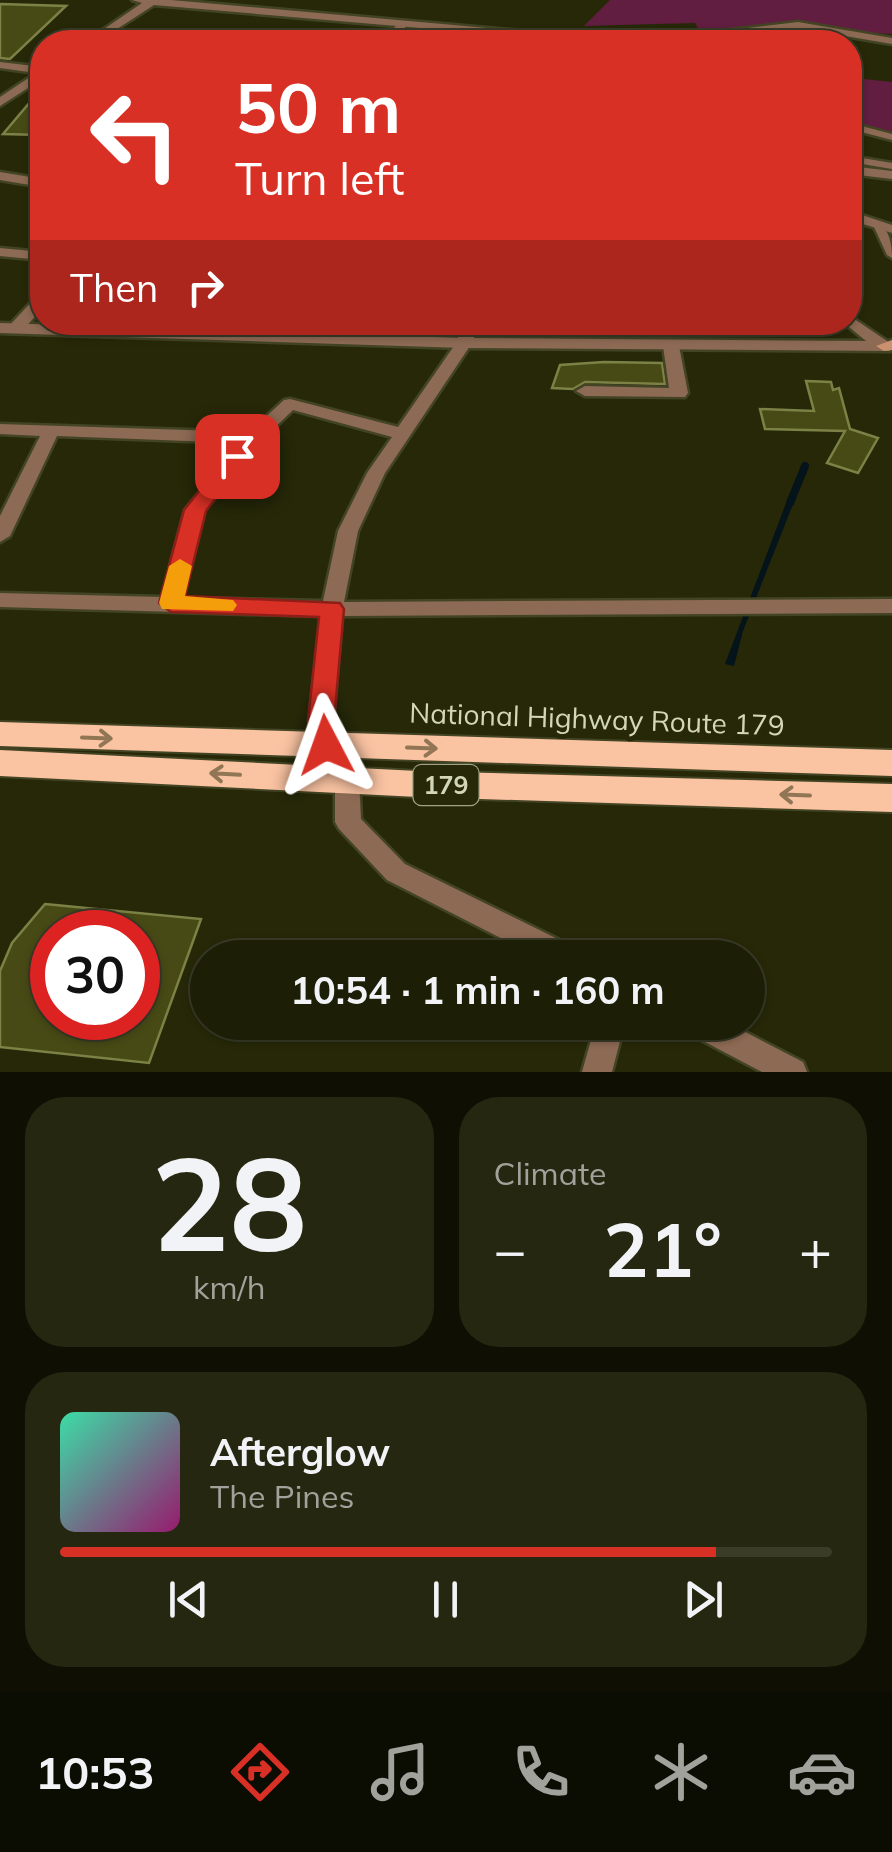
<!DOCTYPE html>
<html lang="en">
<head>
<meta charset="utf-8">
<style>
	body { margin:0; font-family:Mulish,sans-serif; background:#252710; color:#f1f3f6; height:100vh; display:flex; flex-direction:column; font-size:38px; white-space:nowrap }
	* { box-sizing:border-box; margin:0 }
	p { font-size:32px; color:#a0a29b }
	.icon { flex:none; width:55px; height:55px; fill:none; stroke:currentColor; stroke-width:2; stroke-linecap:round; stroke-linejoin:round }
	.map { position:relative; height:1072px; overflow:hidden }
	.panel { display:flex; flex-direction:column; gap:25px; padding:25px; background:#0f1003; flex:1 }
	.panel>* { flex:none }
	.guide { position:absolute; left:30px; top:30px; width:832px; height:305px; border-radius:40px; box-shadow:0 2px 8px #0004,0 0 0 2px #3a3c28; background:#d93025; color:#fff; overflow:hidden }
	.speed { position:absolute; left:30px; top:910px; display:flex; gap:20px; font-size:50px; font-weight:700; text-align:center }
	.speed>* { display:grid; place-content:center; width:130px; height:130px; border-radius:50%; background:#1c1e06; box-shadow:0 2px 8px #0004,0 0 0 2px #3a3c28; line-height:1 }
	.speed .limit { border:15px solid #d22; background:#fff; color:#111 }
	.pin { position:absolute; display:grid; place-items:center; width:85px; height:85px; color:#fff; margin:-42px; border-radius:20px; box-shadow:0 5px 15px #0006 }
	.me { position:absolute; width:110px; margin:-55px; rotate:356deg; stroke-linejoin:round; filter:drop-shadow(0 0 8px #0008) }
	.turn { display:flex; align-items:center; gap:35px; height:210px; padding:0 40px; font-size:45px }
	.turn .icon { width:130px; height:130px; stroke-width:2.5 }
	.turn b { display:block; font-size:70px; line-height:85px }
	.then { display:flex; align-items:center; height:95px; padding:0 40px; background:#0003; gap:20px; font-size:38px }
	.big { font-size:75px; font-weight:700; line-height:1.1 }
	.panel .card { flex:1; display:flex; flex-direction:column; justify-content:center; gap:15px; min-width:0; padding:0 35px; border-radius:40px; background:#252710 }
	.panel .dial { align-items:center; gap:0 }
	.dial b { font-size:130px; line-height:1 }
	.song { display:flex; align-items:center; gap:30px }
	.cover { width:120px; height:120px; border-radius:15px; background:linear-gradient(135deg,hsl(160 70% 55%),hsl(320 70% 35%)) }
	.played { height:10px; border-radius:5px; background:linear-gradient(90deg,#d93025 85%,#3a3c28 85%) }
	.keys { display:flex; justify-content:space-around; direction:ltr }
	.heat { display:flex; justify-content:space-between; align-items:center; font-size:55px; direction:ltr }
	.panel .tiles { flex:1; display:grid; gap:25px; grid-template-columns:1fr 1fr }
	.card:last-child { grid-column:span 2 }
	.trip { position:absolute; left:190px; top:940px; width:575px; height:100px; border-radius:50px; background:#1c1e06; box-shadow:0 2px 8px #0004,0 0 0 2px #3a3c28; font-weight:700; line-height:100px; text-align:center }
	.dock { display:flex; height:160px; justify-content:space-around; align-items:center; background:#0b0c02; color:#a0a29b }
	.dock .icon { width:70px; height:70px }
	.dock .current { color:#d93025 }
	.dock b { font-size:45px; color:#f1f3f6 }
	.map>svg:first-child { display:block }
</style>
</head>
<body>
<div class="map">
<svg width="892" height="1072" viewBox="0 0 892 1072">
	<rect width="100%" height="100%" fill="#262808"/>
	<path fill="#621e40" d="M610 0H892V34L827 31 819 42H706L695 23 584 26Z
		M850 71 864 79 892 82V132L850 122Z"/>
	<path fill="#05131a" d="M788 498 795 499 743 631 734 666 725 664Z"/>
	<g fill="none" stroke-linecap="round" stroke-linejoin="round">
		<path stroke="#05131a" stroke-width="8" d="M790 503 805 466"/>
	</g>
	<path fill="#474a15" stroke="#7c8146" stroke-width="2.5" fill-rule="evenodd" d="M0 4 66 6 10 59 0 58Z
		M42 88V135L3 134Z
		M604 362 662 363 665 384 585 382 573 389 552 388 560 365Z
		M806 381 831 382 833 390 839 388 850 429 878 438 858 473 827 463 845 431 765 429 760 409 814 411Z
		M45 904 201 919 149 1063 0 1047V971L12 943ZM52 932H138V1018H52Z"/>
	<g fill="none" stroke-linecap="round" stroke-linejoin="round">
		<g stroke="#424424" stroke-width="5">
			<path id="service" d="M850 123 892 134V140L850 129Z
				M850 156 892 163V169L850 162Z
				M879 224C890 230 892 246 892 258L887 255 874 227Z"/>
		</g>
		<g stroke="#424424" stroke-width="5">
			<path id="minor" d="M400 21 409 23 392 42H382Z
				M850 166 892 171V179L850 174Z
				M0 172 42 179V187L0 180Z
				M850 211 892 225V233L850 220Z
				M0 248 42 252V260L0 256Z
				M42 295V309L20 333H8V327L36 297Z
				M464 322H480L472 343 385 473 358 531 344 602 892 599V613L342 616 333 721 339 744 359 779 361 819 405 864 578 949 582 958H540L387 880 339 829 335 822V780L315 745 309 721 321 616 0 607V593L162 597 185 510 240 443 57 436 10 536 0 542V516L40 436 0 434V424L249 432 284 400 290 399 398 427 456 343ZM293 410 392 437 367 473 338 531 323 601 183 598 204 511 260 442Z
				M671 341 679 346 688 393 685 397 585 396 576 391 585 386 669 388 663 346Z
				M596 1022H625L612 1072H582Z
				M682 1022H726L803 1062 807 1072H762L686 1032Z"/>
		</g>
		<g stroke="#424424" stroke-width="5">
			<path id="tertiary" d="M132 0H171L602 38 671 37 798 22 892 38V44L798 28 677 42H582L154 5 97 42H85L142 3Z
				M0 62 42 67V79L0 106V97L36 73 0 68Z
				M850 316 890 343V351L464 348 0 333V323L464 338 866 341 843 322H850Z"/>
		</g>
		<g stroke="#424424" stroke-width="5">
			<path id="secondary" d="M892 340V350L884 351 876 346Z"/>
		</g>
		<g stroke="#424424" stroke-width="4">
			<path id="trunk" d="M0 722 892 750V776L0 746Z
				M0 750 418 771 892 784V812L418 797 0 776Z"/>
		</g>
		<use href="#service" fill="#8d6a54" fill-rule="evenodd"/>
		<use href="#minor" fill="#8d6a54" fill-rule="evenodd"/>
		<use href="#tertiary" fill="#8d6a54" fill-rule="evenodd"/>
		<use href="#secondary" fill="#c9916d" fill-rule="evenodd"/>
		<use href="#trunk" fill="#fac3a2" fill-rule="evenodd"/>
	</g>
	<defs><path id="oneway-shaft" d="M-6 0H5M1.5-3L5.5 0L1.5 3" fill="none" stroke-width="1.6" stroke-linecap="round" stroke-linejoin="round" transform="scale(2.5)"/></defs>
	<g stroke="#907655">
		<use href="#oneway-shaft" transform="translate(97 738) rotate(2)"/>
		<use href="#oneway-shaft" transform="translate(422 748) rotate(2)"/>
		<use href="#oneway-shaft" transform="translate(225 774) rotate(-177)"/>
		<use href="#oneway-shaft" transform="translate(795 795) rotate(-178)"/>
	</g>
	<path fill="#d93025" stroke="#8d1f18" stroke-width="2.5" d="M237 450 248 456 206 511 185 596 340 603 344 609 334 721 340 745 336 752 326 755 317 752 308 721 319 617 171 612 159 603 184 510 230 452Z"/>
	<path fill="#f59e0b" d="M180 559 192 566 185 596 233 600 237 605 233 611 162 609 159 603 169 566Z"/>
	<g text-anchor="middle" stroke-width="10" stroke-linejoin="round" paint-order="stroke">
		<rect fill="#262808" stroke="#9fa284" stroke-width="2.5" x="413.5" y="765" width="65" height="40" rx="8"/>
		<g font-size="25" font-weight="bold" fill="#d3d7b9">
			<text x="446" y="794">179</text>
		</g>
		<g font-size="28" fill="#d3d7b9" stroke="#262808">
			<text transform="translate(597 719) rotate(2)" y="10">National Highway Route 179</text>
		</g>
	</g>
</svg>
<div class="speed"><div class="limit">30</div></div>
<div class="pin" style="left:237px;top:456px;background:#d93025"><svg class="icon" aria-label="arrive" viewBox="0 0 24 24"><path d="M6 21V4h12l-3 4 3 4H6"/></svg></div>
<svg class="me" style="left:326px;top:745px" viewBox="-20 -20 40 40"><path d="M0-17L14 15 0 8-14 15z" fill="#d93025" stroke="#fff" stroke-width="4"/></svg>
<div class="trip">10:54 · 1 min · 160 m</div>
<div class="guide">
<div class="turn"><svg class="icon" aria-label="left" viewBox="0 0 24 24"><path d="M17 20v-9H6M10 6l-5 5 5 5"/></svg><div><b>50 m</b>Turn left</div></div>
<div class="then">Then<svg class="icon" aria-label="right" viewBox="0 0 24 24"><path d="M7 20v-9h11M14 6l5 5-5 5"/></svg></div>
</div>
</div>
<section class="panel">
<div class="tiles">
<div class="card dial"><b>28</b><p>km/h</p></div>
<div class="card"><p>Climate</p>
<div class="heat"><a>−</a><b class="big">21°</b><a>+</a></div>
</div>
<div class="card">
<div class="song"><i class="cover"></i><div><b>Afterglow</b><p>The Pines</p></div></div>
<div class="played"></div>
<div class="keys"><svg class="icon" aria-label="previous" viewBox="0 0 24 24"><path d="M18 5L8 12l10 7zM5 5v14"/></svg><svg class="icon" aria-label="pause" viewBox="0 0 24 24"><path d="M8 5v14M16 5v14"/></svg><svg class="icon" aria-label="next" viewBox="0 0 24 24"><path d="M6 5l10 7-10 7zM19 5v14"/></svg></div>
</div>
</div>
</section>
<nav class="dock">
<b>10:53</b>
<svg class="icon current" aria-label="directions" viewBox="0 0 24 24"><path d="M12 3l9 9-9 9-9-9zM9 14v-3h6M13 9l2 2-2 2"/></svg>
<svg class="icon" aria-label="music" viewBox="0 0 24 24"><path d="M9 18V5l10-2v13"/><circle cx="6" cy="18" r="3"/><circle cx="16" cy="16" r="3"/></svg>
<svg class="icon" aria-label="phone" viewBox="0 0 24 24"><path d="M5 4h4l2 5-3 2q2 4 5 5l2-3 5 2v4C11 20 4 13 5 4z"/></svg>
<svg class="icon" aria-label="climate" viewBox="0 0 24 24"><path d="M12 3v18M4 7l16 10M4 17L20 7"/></svg>
<svg class="icon" aria-label="car" viewBox="0 0 24 24"><path d="M5 17H2v-5l4-1 3-4h7l3 4 3 1v5h-3M9 17h6M6 11h13"/><circle cx="7" cy="17" r="2"/><circle cx="17" cy="17" r="2"/></svg>
</nav>
</body>
</html>
